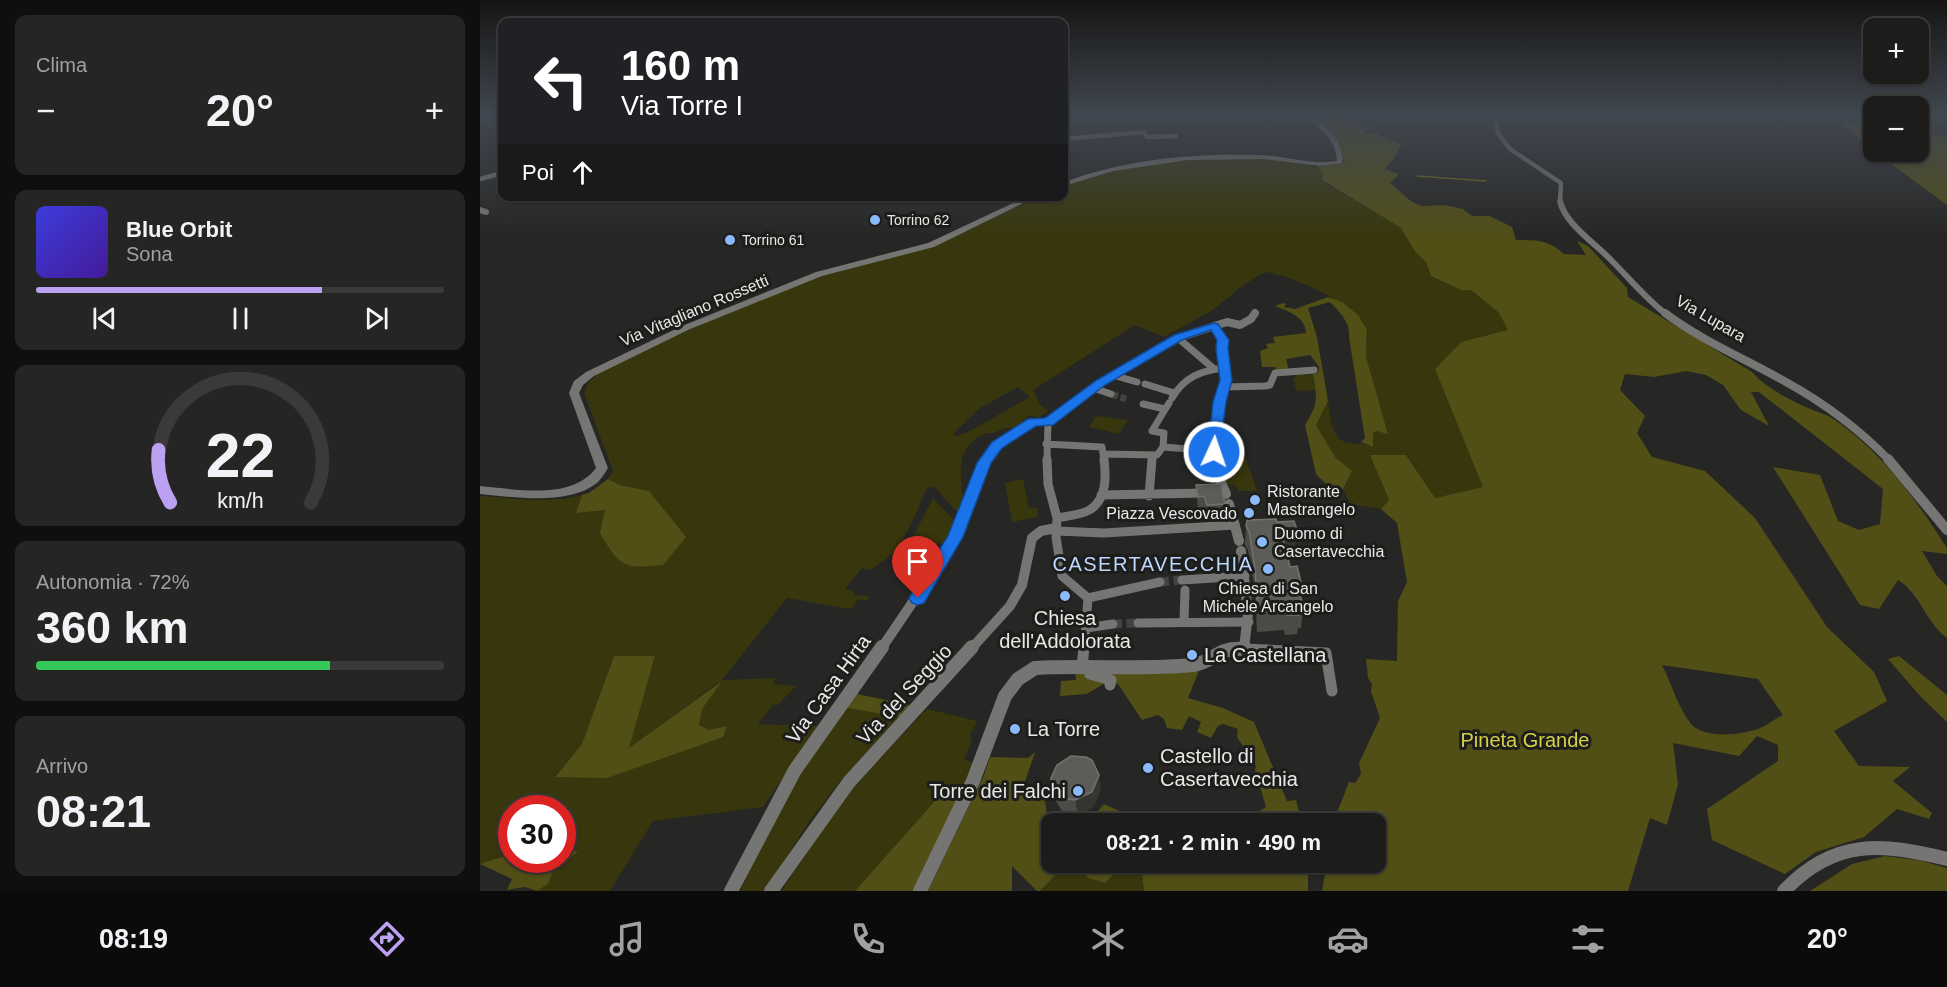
<!DOCTYPE html>
<html lang="it">
<head>
<meta charset="utf-8">
<style>
	body { margin:0; font-family:Helvetica,sans-serif; background:#252524; color:#f1f3f6; height:100vh; display:flex; flex-direction:column; font-size:22px; white-space:nowrap }
	* { box-sizing:border-box; margin:0 }
	p { font-size:20px; color:#a0a1a3 }
	.icon { flex:none; width:33px; height:33px; fill:none; stroke:currentColor; stroke-width:2; stroke-linecap:round; stroke-linejoin:round }
	.map { position:relative; flex:1; overflow:hidden }
	.panel { display:flex; flex-direction:column; gap:15px; padding:15px; background:#0f0f0f; width:480px }
	.panel>* { flex:none }
	.guide { position:absolute; left:18px; top:18px; width:570px; height:183px; border-radius:12px; box-shadow:0 2px 4px #0004,0 0 0 2px #3a3a3a; background:#202124; color:#fff; overflow:hidden }
	.controls { position:absolute; left:1383px; top:18px; display:grid; gap:12px }
	.controls a { display:grid; place-items:center; width:66px; height:66px; border-radius:12px; background:#1c1c1b; box-shadow:0 2px 4px #0004,0 0 0 2px #3a3a3a; font-size:30px }
	.speed { position:absolute; left:18px; top:795px; display:flex; gap:12px; font-size:30px; font-weight:700; text-align:center }
	.speed>* { display:grid; place-content:center; width:78px; height:78px; border-radius:50%; background:#1c1c1b; box-shadow:0 2px 4px #0004,0 0 0 2px #3a3a3a; line-height:1 }
	.speed .limit { border:9px solid #d22; background:#fff; color:#111 }
	.pin { position:absolute; display:grid; place-items:center; width:51px; height:51px; color:#fff; margin:-62px -26px; border-radius:50% 50% 50% 0; rotate:-45deg; box-shadow:0 0 6px #0007 }
	.pin .icon { rotate:45deg }
	.me { position:absolute; width:66px; margin:-33px; rotate:3deg; stroke-linejoin:round; filter:drop-shadow(0 0 4px #0008) }
	.turn { display:flex; align-items:center; gap:21px; height:126px; padding:0 24px; font-size:27px }
	.turn .icon { width:78px; height:78px; stroke-width:2.5 }
	.turn b { display:block; font-size:42px; line-height:51px }
	.then { display:flex; align-items:center; height:57px; padding:0 24px; background:#0003; gap:12px; font-size:22px }
	.big { font-size:45px; font-weight:700; line-height:1.1 }
	.panel .tile { flex:1; display:flex; flex-direction:column; justify-content:center; gap:9px; min-width:0; padding:0 21px; border-radius:12px; background:#252524 }
	.panel .dial { align-items:center; gap:0 }
	.dial svg { height:156px; overflow:visible; fill:none; stroke:#3a3a3a; stroke-width:7; stroke-linecap:round; text-anchor:middle }
	.dial text { fill:#f1f3f6; stroke:none }
	.song { display:flex; align-items:center; gap:18px }
	.cover { width:72px; height:72px; border-radius:9px; background:linear-gradient(135deg,hsl(240 70% 55%),hsl(260 70% 35%)) }
	.played { height:6px; border-radius:3px; background:linear-gradient(90deg,#bca0f2 70%,#3a3a3a 70%) }
	.keys { display:flex; justify-content:space-around; direction:ltr }
	.heat { display:flex; justify-content:space-between; align-items:center; font-size:33px; direction:ltr }
	.charge { height:9px; border-radius:4px; background:linear-gradient(90deg,#34c759 72%,#3a3a3a 0) }
	.trip { position:absolute; left:561px; top:813px; width:345px; height:60px; border-radius:12px; background:#1c1c1b; box-shadow:0 2px 4px #0004,0 0 0 2px #3a3a3a; font-weight:700; line-height:60px; text-align:center }
	.dock { display:flex; height:96px; justify-content:space-around; align-items:center; background:#0b0b0b; color:#a0a1a3 }
	.dock .icon { width:42px; height:42px }
	.dock .selected { color:#bca0f2 }
	.dock b { font-size:27px; color:#f1f3f6 }
	main { display:flex; flex:1; min-height:0 }
	.map>svg:first-child { display:block }
</style>
</head>
<body>
<main>
<section class="panel">
<div class="tile"><p>Clima</p>
<div class="heat"><a>−</a><b class="big">20°</b><a>+</a></div>
</div>
<div class="tile">
<div class="song"><i class="cover"></i><div><b>Blue Orbit</b><p>Sona</p></div></div>
<div class="played"></div>
<div class="keys"><svg class="icon" aria-label="previous" viewBox="0 0 24 24"><path d="M18 5L8 12l10 7zM5 5v14"/></svg><svg class="icon" aria-label="pause" viewBox="0 0 24 24"><path d="M8 5v14M16 5v14"/></svg><svg class="icon" aria-label="next" viewBox="0 0 24 24"><path d="M6 5l10 7-10 7zM19 5v14"/></svg></div>
</div>
<div class="tile dial"><svg viewBox="0 0 100 80">
<path d="M14 69A42 42 0 1 1 86 69"/>
<path d="M14 69A42 42 0 0 1 8 42" stroke="#bca0f2"/>
<text x="50" y="56" font-size="32" font-weight="700">22</text>
<text x="50" y="72" font-size="11">km/h</text>
</svg></div>
<div class="tile"><p>Autonomia · 72%</p><b class="big">360 km</b><div class="charge"></div></div>
<div class="tile"><p>Arrivo</p><b class="big">08:21</b></div>
</section>
<div class="map">
<svg width="1467" height="891" viewBox="0 0 1467 891">
	<rect width="100%" height="100%" fill="#262624"/>
	<path fill="#38360c" fill-rule="evenodd" d="M754 157C772 158 835 159 843 174L842 181 921 228 936 253 946 262 951 276 981 290H991L1019 313 1029 330 981 342 955 369 1004 487 955 498 926 455H890L909 500 901 509 870 504 863 489 872 471 855 457 836 425 848 401C851 416 850 440 869 443 878 444 884 443 893 447V434L897 431 908 433C901 409 889 382 886 357 885 348 889 337 887 329 880 305 807 274 785 272L762 286 733 310 684 337 655 325 553 390 560 405 568 411 559 417 548 416 536 429C525 426 523 429 514 433 511 434 507 432 505 434 472 447 481 481 485 508L479 515 454 486 446 489C439 507 426 539 413 553 408 558 397 565 391 570L382 568 365 589 374 592 373 595 390 596 387 600H378L371 609 307 598 242 680 296 678 293 684 316 686 298 705H293L278 724 338 726 283 807 173 821 130 891H57L68 884 73 871 98 852 83 845 82 808 85 805 53 803 51 808H32L31 854 0 864V496C33 498 70 504 102 495L97 512 169 491 140 485 128 479 133 471 104 393 108 383 119 373 188 339 254 310 339 277 450 247 559 197 584 196V185C637 164 697 160 754 157ZM538 387 550 397 488 432 477 436 473 434 500 408ZM134 656 175 657 148 749 239 682 222 709 219 725 229 730 247 727 242 737 75 776 102 744Z
		M827 372 828 375 833 374 836 390 816 391 813 378 816 377 814 373Z
		M616 416 648 420 639 434 609 427Z
		M763 450 777 491H758L756 485 744 484 742 469 753 468 746 451Z
		M543 479 549 508H557L558 517 532 522 525 483Z
		M453 498 471 517 479 522 468 543 437 545 428 563 438 566 426 578 418 577 422 570 413 567 425 552Z
		M362 707 419 717 362 779 331 819 284 891H260L298 806Z
		M447 709 497 721 490 735 492 740 484 759 494 764 483 788 469 785 375 891H301L370 790Z
		M587 863H597L608 878 625 883 644 863 661 862 664 891H560Z"/>
	<path fill="#514f16" fill-rule="evenodd" d="M849 114 874 118V124L889 126 884 132 886 134 896 133 921 144 915 157 905 169 919 174 910 183 932 202 942 206 965 205 983 209 992 216H1010L1032 227 1036 240C1056 240 1069 240 1084 254L1106 255 1097 241 1108 246 1147 288 1148 297 1272 372C1286 388 1310 400 1330 409 1338 412 1348 415 1355 420 1403 453 1436 500 1467 548V554L1442 551 1457 576 1467 586V638C1446 623 1440 593 1418 580L1399 609 1380 605 1293 467 1340 475 1358 521 1379 530 1400 524 1403 489 1279 392H1271L1289 426 1261 410 1243 385 1226 375 1206 371 1174 377 1145 374 1140 390 1165 416 1157 433 1172 457 1225 471 1275 518 1347 627 1394 672 1407 701 1354 731 1379 766 1430 767 1413 781 1452 813 1449 819 1417 809 1384 837 1336 852 1305 874 1232 840 1227 809 1298 761V745L1277 736 1259 756 1193 743 1198 784 1187 825 1170 818 1148 891H842L847 863 896 862V824L853 823 869 782 875 783 881 774 879 763 900 718 891 691 892 684 888 678 886 659 917 661 918 601 927 582 917 523 901 509 909 500 890 455H926L955 498 1003 487 955 369 981 342 1028 330 1019 313 991 290H981L951 276 946 262 936 253 921 228 842 180 843 174 837 167 865 162 848 126 838 118ZM1182 665 1278 679 1303 715C1295 719 1286 726 1278 729 1260 735 1224 739 1211 724 1197 706 1192 684 1182 665Z
		M1357 120 1393 125V150Z
		M1439 131 1467 138V205L1395 152H1438Z
		M848 297 862 302 878 315 887 329 886 357 908 434 896 431 893 434V447L881 442 885 438 869 337C871 323 859 311 850 302L828 308 837 337 848 401 836 425 855 457 872 471 863 489 846 484 836 474 825 425C837 405 838 402 833 374L838 373 839 367 830 355 806 359 809 371H797L795 367H782L780 351 788 348 786 344 795 343 793 337 826 333C825 316 809 312 795 306L803 303 806 304 804 307 815 309Z
		M128 479 140 485 169 491 206 537 183 565C143 569 140 567 120 533L125 510 96 513 102 495 109 493Z
		M134 656H175L149 748 242 681 222 709 219 725 229 730 247 726 243 737 127 778 75 777 102 744Z
		M1419 656 1467 695V722L1440 696 1408 659Z
		M720 668 708 698 743 708 774 722 807 801 816 800 822 823H784L778 812 786 807 775 770 776 766 757 737 758 729 743 724 738 726 731 738 717 732 721 722 709 716 702 730 687 728 684 719 678 715 662 720 638 684 627 682 607 694 580 696 581 681 596 680 595 672Z
		M372 693 430 705 419 717 362 707Z
		M555 752 545 782V792L553 788 564 791 567 816 577 823 572 824V862L587 863 560 891H557L532 866V891H448L504 775 510 757 548 758Z
		M469 785 483 788 434 891H375Z
		M624 804 666 823H608Z
		M83 845 98 852 73 871 68 884 57 891 45 887 27 890 32 879 0 864 31 854 32 860H82Z
		M1405 856 1438 860 1467 868V891H1330L1372 864Z
		M597 863H644L625 883 608 878Z
		M661 863H828V891H664Z"/>
	<g fill="none" stroke-linecap="round" stroke-linejoin="round">
		<path stroke="#6f6b17" stroke-width="1.5" d="M937 176 1006 181"/>
		<path stroke="#434341" stroke-width="7" stroke-dasharray="7 3" stroke-linecap="butt" d="M631 394 646 399"/>
		<path stroke="#434341" stroke-width="9" stroke-dasharray="9 4.5" stroke-linecap="butt" d="M680 582 702 580
			M633 624 658 623"/>
		<path stroke="#757573" stroke-width="7" d="M698 338 733 368
			M636 376 657 382
			M665 384 694 393
			M744 387 785 386 790 385 795 373 834 370
			M613 388 631 394
			M692 398C704 377 722 370 745 368
			M663 404 685 409
			M566 444 622 447 624 460
			M683 447 684 433 672 431 689 403
			M623 454 677 455 683 447 734 451
			M567 460 568 422
			M672 460V455"/>
		<path stroke="#757573" stroke-width="9" d="M567 459 568 484 577 518 576 537 582 576 608 598 604 649
			M621 495 725 493
			M669 496 672 459
			M577 518C587 516 603 515 611 509 627 498 626 476 624 459
			M576 531 624 533 755 525
			M702 580 765 576
			M608 598 680 582
			M704 621 705 590
			M658 623 769 622
			M606 628 633 624"/>
		<path stroke="#757573" stroke-width="11" d="M764 649 846 653 852 691
			M602 668 604 647
			M611 668 610 674 631 680 630 685"/>
		<path stroke="#757573" stroke-width="4.5" d="M1014 114 1018 133 1030 149 1081 183 1080 202
			M584 139 664 132 667 137 696 136
			M0 179 22 173"/>
		<path stroke="#757573" stroke-width="6" d="M1080 201C1085 224 1115 243 1131 260 1150 279 1165 298 1187 315
			M0 210 6 212"/>
		<path stroke="#757573" stroke-width="8" d="M1185 313C1222 341 1266 359 1306 382 1344 403 1379 429 1409 460
			M734 326C762 368 727 415 736 460
			M505 460 517 445 541 428 553 422H568L621 383 698 338 747 322 760 325 771 319 775 313"/>
		<path stroke="#757573" stroke-width="10" d="M735 459 739 478 746 494
			M1408 459 1467 530
			M749 504 759 541
			M761 551 768 613 764 649
			M401 649 466 553 506 459
			M491 649 530 606 542 585 552 538 561 531 576 528
			M752 649H757"/>
		<path stroke="#757573" stroke-width="14" d="M251 891 315 770 402 647
			M291 891 369 782 492 647
			M440 891 493 781 525 696 538 679 555 668C607 665 660 670 713 665 735 662 735 647 764 649V647
			M1304 891C1354 838 1402 843 1467 859"/>
		<path fill="#757573" fill-rule="evenodd" d="M822 114C841 114 866 145 862 163L840 166 783 159 708 160 633 171 584 186V182C647 159 712 153 779 155 805 156 830 165 857 161 857 139 837 126 822 114Z
			M548 196H558L454 247 342 276 208 330 114 376 103 385 99 393 128 468C125 473 121 479 117 483 88 506 34 497 0 494V486C36 489 91 501 116 468L89 393 94 381 106 372 202 326 336 272 448 243Z"/>
	</g>
	<path fill="#4b4b48" d="M716 485 745 504V519L727 520 725 511H718Z
		M797 522 815 549 807 551 810 567 821 582 820 592 823 608 821 628H818L817 634 805 635 804 630 777 632 775 589 768 550 765 545 766 526Z
		M571 784 621 789 614 806 598 815 586 813 581 810 575 799Z"/>
	<path fill="#353532" d="M817 529 815 549 801 553 802 534Z
		M619 775 621 789 614 806 598 815 595 800Z"/>
	<path fill="#5c5c59" stroke="#72726f" stroke-width="1.5" d="M741 484 745 504 727 505 724 496 718 497 716 485Z
		M796 519 797 522 814 521 817 529 802 534 810 567 817 566 821 582 818 583 823 608 818 609 819 615H807L806 611 778 612 775 569 769 531 766 526 767 520Z
		M591 756 606 757 612 760 619 775 612 792 595 800 583 798 577 795 571 784V778L577 765Z"/>
	<linearGradient id="sky" x2="0" y2="1"><stop stop-color="#151514"/><stop offset="0.48" stop-color="#414750"/><stop offset="1" stop-color="#414750" stop-opacity="0"/></linearGradient>
	<rect width="1467" height="239" fill="url(#sky)"/>
	<path fill="#1a73e8" stroke="#114b97" stroke-width="1.5" d="M734 323 738 324 749 340 748 348 752 380 746 402 739 455H730L728 452 733 402 740 380 736 348 737 340 731 330 702 340 625 385 573 425 556 426 522 448 511 463 483 537 444 603 438 605 432 603 429 598 468 536 497 463 512 442 548 419 565 418 617 380 694 335Z"/>
	<g fill="#8abafc" stroke="#1d1d1b" stroke-width="2">
		<circle cx="395" cy="220" r="6"/>
		<circle cx="250" cy="240" r="6"/>
		<circle cx="775" cy="500" r="6"/>
		<circle cx="769" cy="513" r="6"/>
		<circle cx="782" cy="542" r="6"/>
		<circle cx="788" cy="569" r="6"/>
		<circle cx="585" cy="596" r="6"/>
		<circle cx="712" cy="655" r="6"/>
		<circle cx="535" cy="729" r="6"/>
		<circle cx="668" cy="768" r="6"/>
		<circle cx="598" cy="791" r="6"/>
	</g>
	<g text-anchor="middle" stroke-width="6" stroke-linejoin="round" paint-order="stroke">
		<g font-size="14" fill="#e8e8e6" stroke="#1d1d1b" text-anchor="start">
			<text x="407" y="225">Torrino 62</text>
			<text x="262" y="245">Torrino 61</text>
		</g>
		<g font-size="16" fill="#e8e8e6" stroke="#1d1d1b">
			<text transform="translate(214 310) rotate(-23)" y="6">Via Vitagliano Rossetti</text>
			<text transform="translate(1231 318) rotate(30)" y="6">Via Lupara</text>
		</g>
		<g font-size="16" fill="#e8e8e6" stroke="#1d1d1b" text-anchor="start">
			<text x="787" y="497">Ristorante<tspan x="787" dy="18">Mastrangelo</tspan></text>
			<text x="757" y="519" text-anchor="end">Piazza Vescovado</text>
			<text x="794" y="539">Duomo di<tspan x="794" dy="18">Casertavecchia</tspan></text>
			<text x="788" y="594" text-anchor="middle">Chiesa di San<tspan x="788" dy="18">Michele Arcangelo</tspan></text>
		</g>
		<g font-size="20" letter-spacing="1.5" fill="#bcd7fd" stroke="#1d1d1b">
			<text x="673" y="571">CASERTAVECCHIA</text>
		</g>
		<g font-size="20" fill="#e8e8e6" stroke="#1d1d1b" text-anchor="start">
			<text x="585" y="625" text-anchor="middle">Chiesa<tspan x="585" dy="23">dell'Addolorata</tspan></text>
			<text x="724" y="662">La Castellana</text>
			<text x="547" y="736">La Torre</text>
			<text x="680" y="763">Castello di<tspan x="680" dy="23">Casertavecchia</tspan></text>
			<text x="586" y="798" text-anchor="end">Torre dei Falchi</text>
		</g>
		<g font-size="20" fill="#e8e8e6" stroke="#1d1d1b">
			<text transform="translate(348 689) rotate(-54)" y="7">Via Casa Hirta</text>
			<text transform="translate(424 694) rotate(-47)" y="7">Via del Seggio</text>
		</g>
		<g font-size="20" fill="#d6d044" stroke="#1d1d1b">
			<text x="1045" y="747">Pineta Grande</text>
		</g>
	</g>
</svg>
<div class="controls">
<a>+</a>
<a>−</a>
</div>
<div class="speed"><div class="limit">30</div></div>
<div class="pin" style="left:438px;top:598px;background:#d93025"><svg class="icon" aria-label="arrive" viewBox="0 0 24 24"><path d="M6 21V4h12l-3 4 3 4H6"/></svg></div>
<svg class="me" style="left:734px;top:452px" viewBox="-20 -20 40 40"><circle r="17" fill="#1a73e8" stroke="#fff" stroke-width="3"/><path d="M0-11L8 9 0 5-8 9z" fill="#fff"/></svg>
<div class="trip">08:21 · 2 min · 490 m</div>
<div class="guide">
<div class="turn"><svg class="icon" aria-label="left" viewBox="0 0 24 24"><path d="M17 20v-9H6M10 6l-5 5 5 5"/></svg><div><b>160 m</b>Via Torre I</div></div>
<div class="then">Poi<svg class="icon" aria-label="ahead" viewBox="0 0 24 24"><path d="M12 20V5M6 11l6-6 6 6"/></svg></div>
</div>
</div>
</main>
<nav class="dock">
<b>08:19</b>
<svg class="icon selected" aria-label="directions" viewBox="0 0 24 24"><path d="M12 3l9 9-9 9-9-9zM9 14v-3h6M13 9l2 2-2 2"/></svg>
<svg class="icon" aria-label="music" viewBox="0 0 24 24"><path d="M9 18V5l10-2v13"/><circle cx="6" cy="18" r="3"/><circle cx="16" cy="16" r="3"/></svg>
<svg class="icon" aria-label="phone" viewBox="0 0 24 24"><path d="M5 4h4l2 5-3 2q2 4 5 5l2-3 5 2v4C11 20 4 13 5 4z"/></svg>
<svg class="icon" aria-label="climate" viewBox="0 0 24 24"><path d="M12 3v18M4 7l16 10M4 17L20 7"/></svg>
<svg class="icon" aria-label="car" viewBox="0 0 24 24"><path d="M5 17H2v-5l4-1 3-4h7l3 4 3 1v5h-3M9 17h6M6 11h13"/><circle cx="7" cy="17" r="2"/><circle cx="17" cy="17" r="2"/></svg>
<svg class="icon" aria-label="filters" viewBox="0 0 24 24"><path d="M4 7h16M4 17h16"/><circle cx="9" cy="7" r="2"/><circle cx="15" cy="17" r="2"/></svg>
<b>20°</b>
</nav>
</body>
</html>
